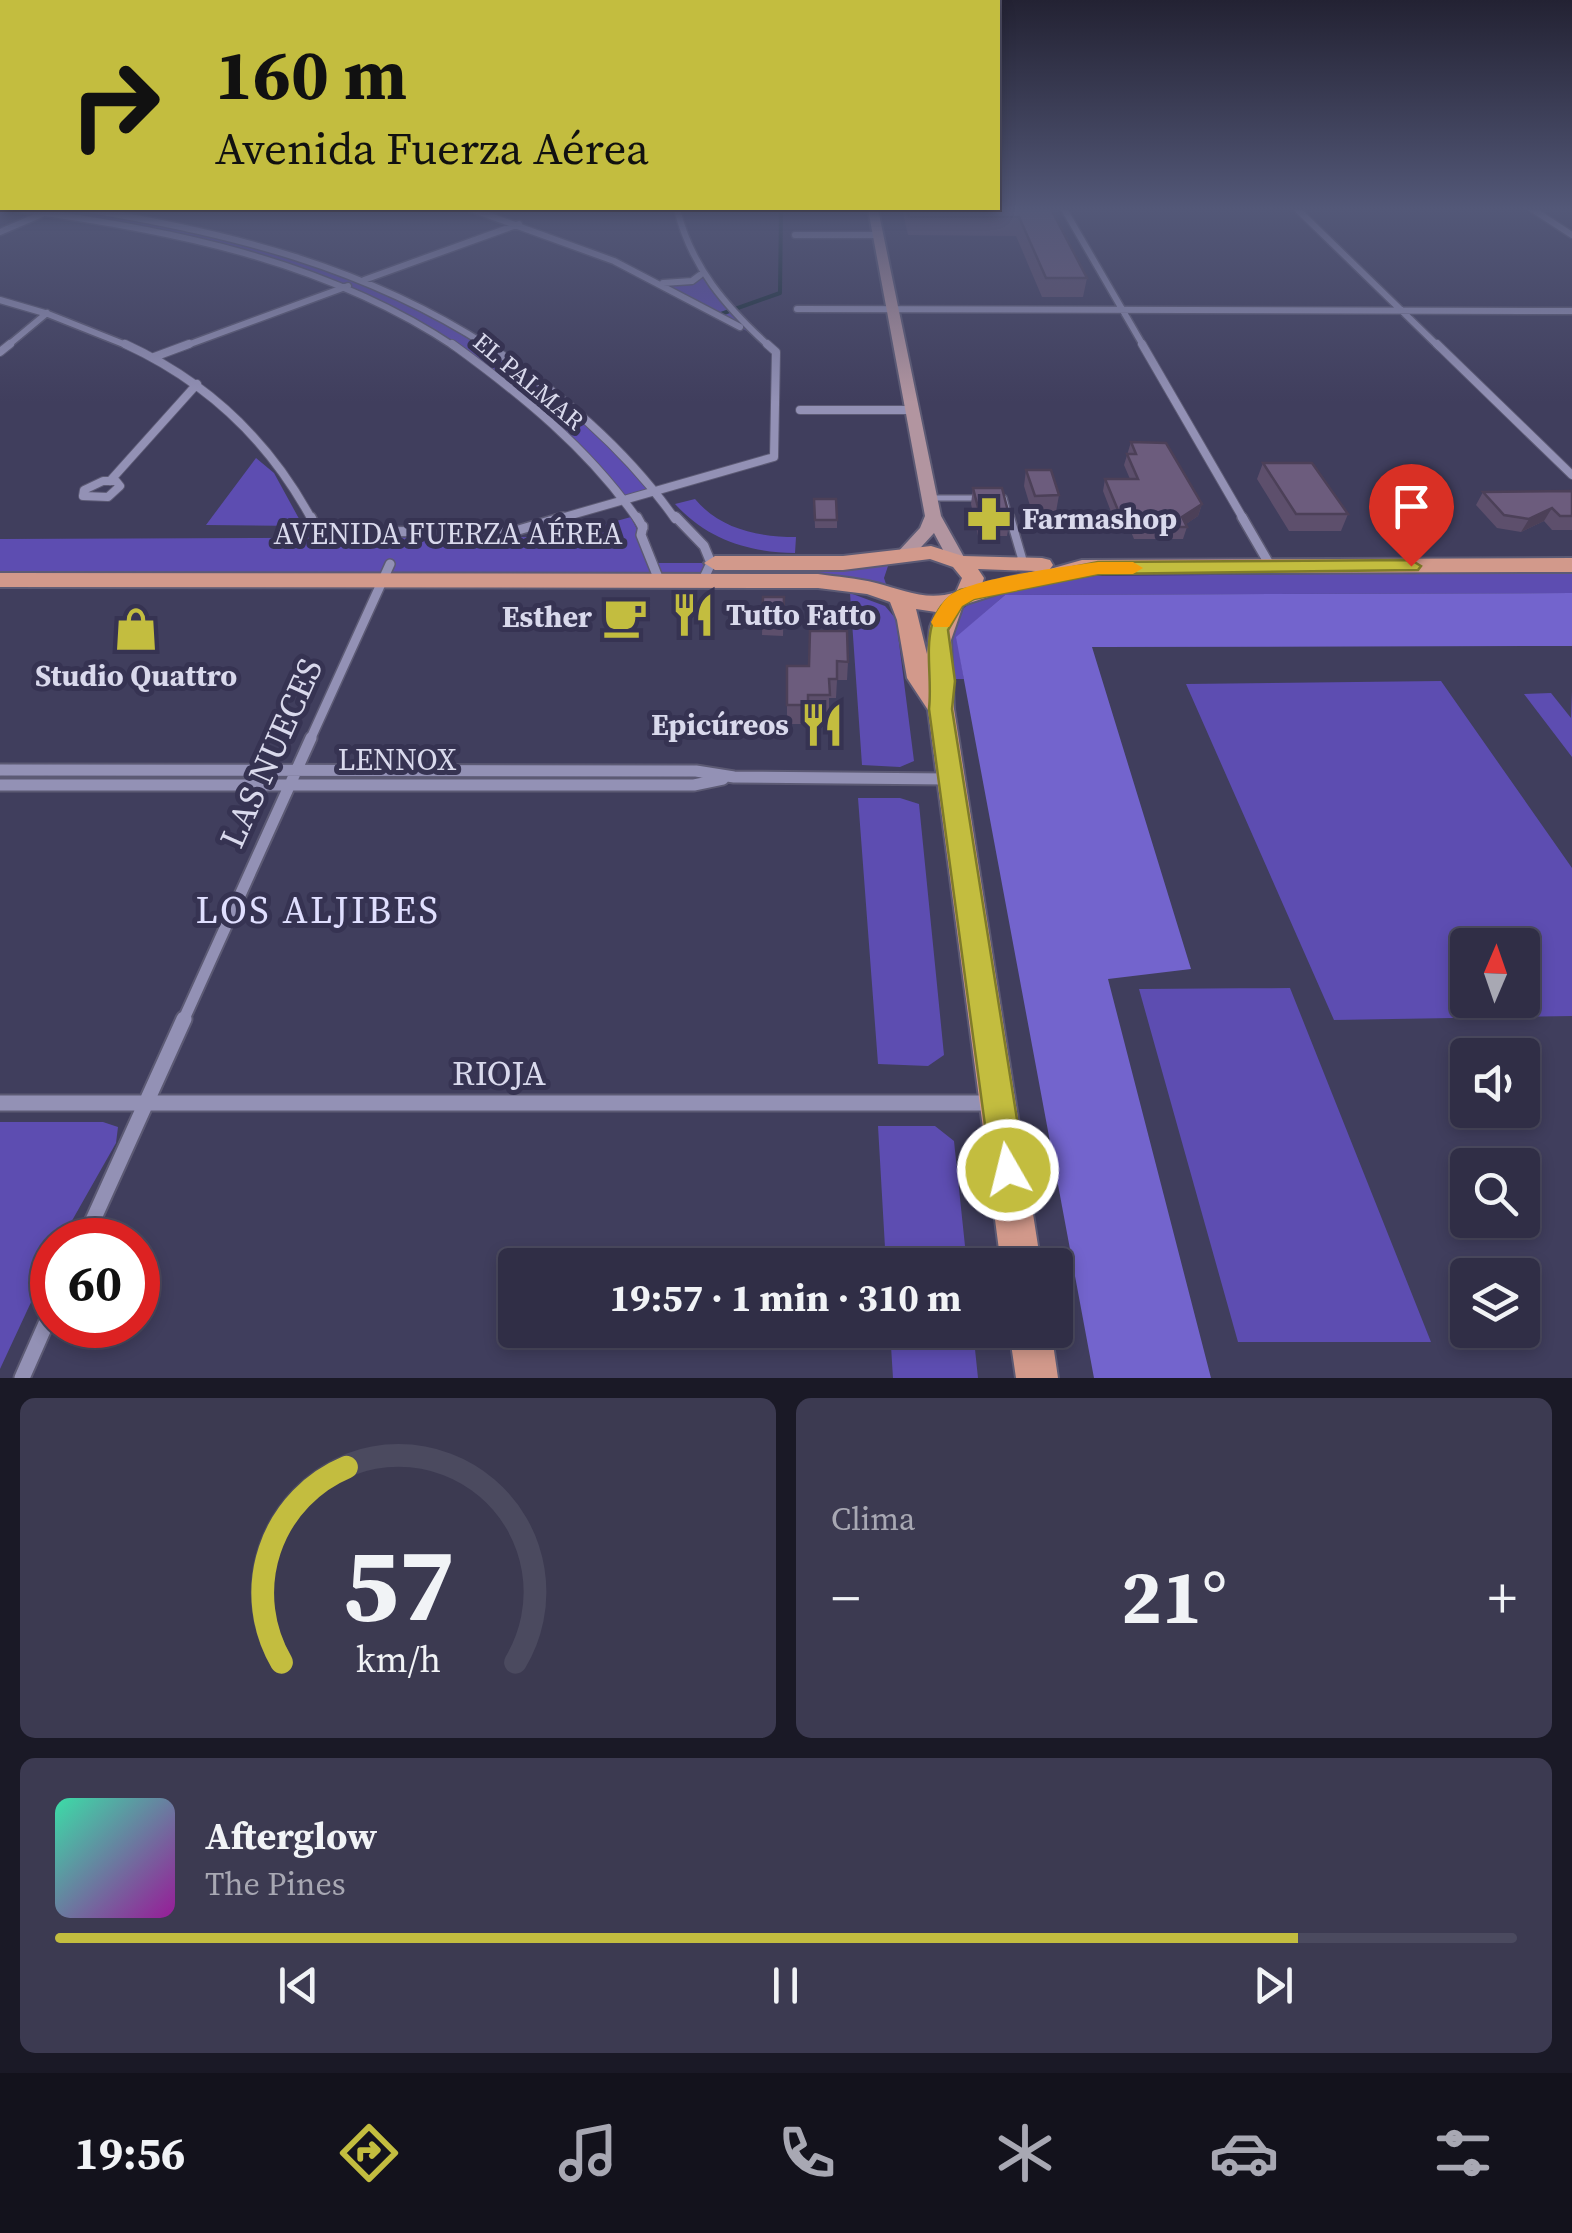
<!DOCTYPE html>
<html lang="es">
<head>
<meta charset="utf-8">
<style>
	body { margin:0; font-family:"Source Serif 4",serif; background:#3c3a51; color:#f1f3f6; height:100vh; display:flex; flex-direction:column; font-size:38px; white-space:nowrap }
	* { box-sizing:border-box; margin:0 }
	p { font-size:32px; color:#a8a8b3 }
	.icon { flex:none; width:55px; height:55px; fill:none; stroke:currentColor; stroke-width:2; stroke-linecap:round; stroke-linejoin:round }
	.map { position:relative; height:1378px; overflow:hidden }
	.side { display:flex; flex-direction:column; gap:20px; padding:20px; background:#1a1926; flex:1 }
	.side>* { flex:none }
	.guide { position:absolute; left:0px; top:0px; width:1000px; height:210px; box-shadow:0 5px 15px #0003,0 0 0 2px #4b4a5f; background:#c3bd3f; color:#111; overflow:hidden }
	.needle { width:65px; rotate:2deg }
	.fabs { position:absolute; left:1450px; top:928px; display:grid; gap:20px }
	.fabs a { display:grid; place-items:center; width:90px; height:90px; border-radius:10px; background:#302e46; box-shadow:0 5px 15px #0003,0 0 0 2px #4b4a5f; font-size:50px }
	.speed { position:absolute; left:30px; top:1218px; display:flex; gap:20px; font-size:50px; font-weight:700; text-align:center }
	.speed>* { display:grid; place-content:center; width:130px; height:130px; border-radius:50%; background:#302e46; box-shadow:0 5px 15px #0003,0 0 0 2px #4b4a5f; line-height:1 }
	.speed .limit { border:15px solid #d22; background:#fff; color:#111 }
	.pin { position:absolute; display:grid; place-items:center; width:85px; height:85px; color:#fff; margin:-102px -42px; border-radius:50% 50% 50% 0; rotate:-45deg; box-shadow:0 0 10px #0007 }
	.pin .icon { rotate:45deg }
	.me { position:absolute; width:110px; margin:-55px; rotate:352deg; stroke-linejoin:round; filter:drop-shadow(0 0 8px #0008) }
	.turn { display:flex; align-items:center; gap:35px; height:210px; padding:0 50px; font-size:45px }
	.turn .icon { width:130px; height:130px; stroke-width:2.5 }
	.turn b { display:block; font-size:70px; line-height:85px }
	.big { font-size:75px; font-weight:700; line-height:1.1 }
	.side .card { flex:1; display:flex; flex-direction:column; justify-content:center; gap:15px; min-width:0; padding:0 35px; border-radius:15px; background:#3c3a51 }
	.side .dial { align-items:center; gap:0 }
	.dial svg { height:260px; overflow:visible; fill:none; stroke:#4b4a5f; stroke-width:7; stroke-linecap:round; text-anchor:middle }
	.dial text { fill:#f1f3f6; stroke:none }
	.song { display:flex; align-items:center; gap:30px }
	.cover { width:120px; height:120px; border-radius:15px; background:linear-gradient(135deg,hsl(160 70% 55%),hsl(300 70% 35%)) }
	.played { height:10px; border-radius:5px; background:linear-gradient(90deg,#c3bd3f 85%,#4b4a5f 85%) }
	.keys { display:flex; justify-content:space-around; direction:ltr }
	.heat { display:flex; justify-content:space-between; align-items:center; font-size:55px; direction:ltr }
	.side .tiles { flex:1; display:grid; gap:20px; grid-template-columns:1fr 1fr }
	.card:last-child { grid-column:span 2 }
	.trip { position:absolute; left:498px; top:1248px; width:575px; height:100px; border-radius:10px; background:#302e46; box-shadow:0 5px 15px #0003,0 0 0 2px #4b4a5f; font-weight:700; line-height:100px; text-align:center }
	.menu { display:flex; height:160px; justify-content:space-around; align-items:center; background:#13121c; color:#a8a8b3 }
	.menu .icon { width:70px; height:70px }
	.menu .current { color:#c3bd3f }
	.menu b { font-size:45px; color:#f1f3f6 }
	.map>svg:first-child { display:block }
</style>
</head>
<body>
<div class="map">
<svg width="1572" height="1378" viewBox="0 0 1572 1378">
	<rect width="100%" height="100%" fill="#403e5d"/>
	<path fill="#5d4db1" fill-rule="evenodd" d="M16 209C39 209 63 207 85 210 123 214 160 225 197 233 389 272 523 340 651 492L620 501 584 456 509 383 388 306 223 246Z
		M700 275 754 335 661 283Z
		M256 458 274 473 303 526 206 525Z
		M695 499C720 529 758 537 796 537L795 553C748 552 708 540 675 504Z
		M631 517 653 563H889L884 578 887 587 0 580V539L558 537Z
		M1572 572V593L1005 595 957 637 964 679H945L950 618 983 594 1028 583 1093 576Z
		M850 593 885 606 896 619 914 761 900 767 862 765Z
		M1441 681 1572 868V1016L1334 1020 1186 684ZM1468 945H1522V1000H1468Z
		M1572 691V757L1524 694 1551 693 1571 718Z
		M858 798H900L919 804 944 1055 928 1066 878 1064Z
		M1290 988 1431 1342H1238L1139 989Z
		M0 1122H103L118 1127 116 1143 61 1240H52V1257L0 1369Z
		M878 1126H935L954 1141 967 1265H886Z
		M890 1330H973L978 1378H893Z"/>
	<path fill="#7364cd" d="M1572 593V646L1092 647 1191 969 1108 979 1211 1378H1094L956 637 1005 595Z"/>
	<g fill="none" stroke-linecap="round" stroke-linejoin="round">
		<path stroke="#1b3039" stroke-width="4" d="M721 314 780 293 781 209"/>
		<g stroke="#5c5a74" stroke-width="8">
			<path id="lane-far1" d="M930 498H980
				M994 498H1004L1010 520"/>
		</g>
		<g stroke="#5c5a74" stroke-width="11">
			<path id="lane" d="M1010 517 1024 565"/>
		</g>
		<g stroke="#5c5a74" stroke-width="9">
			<path id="street-far4" d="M16 209C168 229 325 260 455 347
				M84 209C227 232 366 267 489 347
				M471 209 614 261 740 327
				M677 209C691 267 726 307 770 347
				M1064 209 1144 347
				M1297 209 1439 347
				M1532 209 1572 235
				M0 232 42 214
				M795 235H877
				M364 280 519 224
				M663 283 692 281 700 275
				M0 300 48 314 131 347
				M797 309 1572 311
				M6 347 47 313
				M182 347 348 286"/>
		</g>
		<g stroke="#5c5a74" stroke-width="10">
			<path id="street-far3" d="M125 344C208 382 269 440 312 520
				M452 344C521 394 589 449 638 520
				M485 344C556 389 627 450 675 519
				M1142 344 1244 520
				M1437 344 1572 475
				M0 352 10 344
				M154 357 189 344
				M800 410H912
				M103 481H116L120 486 108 497 83 496 84 490Z
				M110 481 197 384
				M675 516 679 520
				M554 520 774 457 776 352 767 344"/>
		</g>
		<g stroke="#5c5a74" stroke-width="12">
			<path id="street-far2" d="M311 517 314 523 335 532 515 531 563 517
				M637 517 643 528
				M676 517 704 546 711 563 703 580
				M1242 517 1271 567
				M643 526 641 535 659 580
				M310 740 390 564"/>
		</g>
		<g stroke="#5c5a74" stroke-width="15">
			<path id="street-far1" d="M0 770 696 771 734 777 948 779
				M0 785H694L723 779
				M183 1021 311 738"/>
		</g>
		<g stroke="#5c5a74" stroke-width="19">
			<path id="street" d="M0 1103H989
				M84 1240 184 1019
				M22 1378 52 1310"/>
		</g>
		<g stroke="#5c5a74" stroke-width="4">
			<path id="secondary" d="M868 209H878L941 516 965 559 962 563H950L934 533 911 558 905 559 896 554 920 528 925 516Z"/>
		</g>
		<g stroke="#5c5a74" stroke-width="4">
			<path id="primary" d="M931 546 963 556 1042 558 1050 560 1053 565 1050 569 1082 560 1572 558V572L1102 573 1016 588 963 605 951 640 954 709 1041 1265H1001L928 710 907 678 897 620 890 602 867 594 818 588 0 587V573L818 574C837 577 857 578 876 583 904 590 927 602 956 592L962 578 953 567 930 559 843 570H715L704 563 715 556H843ZM978 569 1036 571 982 584 984 578ZM916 609 936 612 930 627 927 654Z
				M1009 1330H1051L1058 1378H1016Z"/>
		</g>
		<use href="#lane-far1" stroke="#9391b5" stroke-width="5"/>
		<use href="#lane" stroke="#9391b5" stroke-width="8"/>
		<use href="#street-far4" stroke="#9391b5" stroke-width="6"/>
		<use href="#street-far3" stroke="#9391b5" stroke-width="8"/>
		<use href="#street-far2" stroke="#9391b5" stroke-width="9"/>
		<use href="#street-far1" stroke="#9391b5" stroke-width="11"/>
		<use href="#street" stroke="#9391b5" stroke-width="15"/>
		<use href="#secondary" fill="#b295a0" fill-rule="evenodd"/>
		<use href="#primary" fill="#d2998b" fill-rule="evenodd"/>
	</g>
	<path fill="#5d4f6c" d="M902 209H1051L1087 278 1083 297H1042L1016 236 908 235Z
		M1131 442 1202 504 1198 516 1186 524 1187 527 1183 539H1134L1129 527H1117L1103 491 1105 479H1130L1124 465Z
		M1263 463 1348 514 1341 531H1289L1257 479Z
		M1026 470 1059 495 1056 512H1032L1024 486Z
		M973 488 1010 519 1007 536H978L971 504Z
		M1572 491V530H1552L1544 521 1521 532 1497 528 1476 505 1483 492Z
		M814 499 837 520V528H815Z
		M763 597H784L783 636 762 635Z
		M810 631 848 662 847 680H837L836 698H829V713H808V724H787V666H809Z"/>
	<path fill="#4c4058" d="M1202 504 1198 516 1182 527V517Z
		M1552 508 1544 521 1521 532 1529 519Z"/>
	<path fill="#6c5c7d" stroke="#4c4058" stroke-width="2.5" d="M908 209H1051L1087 278H1046L1019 217H909Z
		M1131 442 1166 443 1202 504 1182 517 1187 527H1137L1132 515H1120L1105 479H1138L1127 454H1136Z
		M1263 463H1312L1348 514H1296Z
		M1026 470H1051L1059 495 1035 496Z
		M973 488H1002L1010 519H981Z
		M1572 491V516H1560L1552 508 1529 519 1504 515 1483 492Z
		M814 499H836L837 520H815Z
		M763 597H784L783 627H762Z
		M810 631H847L848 662 837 661V679H829L830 695H808V705H787V666H809Z"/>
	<linearGradient id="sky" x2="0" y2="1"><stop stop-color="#232233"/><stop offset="0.52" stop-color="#535878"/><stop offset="1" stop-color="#535878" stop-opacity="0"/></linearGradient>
	<rect width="1572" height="402" fill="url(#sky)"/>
	<path fill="#c3bd3f" stroke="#7f7b29" stroke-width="2.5" d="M1411 560 1421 566 1418 570 1098 574 974 599 962 606 948 630 955 681 952 709 1025 1170 1020 1182 1008 1187 996 1182 991 1170 929 709C934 665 914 616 960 590L1098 562Z"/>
	<path fill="#f59e0b" d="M1098 562H1133L1143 568 1133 574H1098L974 599 962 606 949 627H934L931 622C936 613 942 602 949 596 973 577 1065 567 1098 562Z"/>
	<defs>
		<g id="pharmacy-bare" transform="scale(3.45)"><path d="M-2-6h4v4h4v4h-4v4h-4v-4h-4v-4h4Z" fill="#c3bd3f" stroke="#363352" stroke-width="2.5" paint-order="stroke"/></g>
		<g id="restaurant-bare" transform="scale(3.45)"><path d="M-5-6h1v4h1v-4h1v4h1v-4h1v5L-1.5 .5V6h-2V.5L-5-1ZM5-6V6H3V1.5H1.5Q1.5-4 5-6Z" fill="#c3bd3f" stroke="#363352" stroke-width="2.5" paint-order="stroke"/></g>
		<g id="cafe-bare" transform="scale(3.45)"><path d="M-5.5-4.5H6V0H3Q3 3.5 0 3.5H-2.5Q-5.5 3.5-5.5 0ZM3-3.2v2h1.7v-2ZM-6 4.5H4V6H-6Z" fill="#c3bd3f" stroke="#363352" stroke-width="2.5" paint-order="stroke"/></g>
		<g id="shop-bare" transform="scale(3.45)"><path d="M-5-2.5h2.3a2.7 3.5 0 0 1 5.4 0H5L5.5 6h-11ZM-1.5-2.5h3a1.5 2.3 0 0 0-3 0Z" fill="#c3bd3f" stroke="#363352" stroke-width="2.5" paint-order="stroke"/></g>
	</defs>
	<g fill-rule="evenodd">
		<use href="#pharmacy-bare" x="989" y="519"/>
		<use href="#restaurant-bare" x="693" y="615"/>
		<use href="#cafe-bare" x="625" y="617"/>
		<use href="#shop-bare" x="136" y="629"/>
		<use href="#restaurant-bare" x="822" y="725"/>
	</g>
	<g text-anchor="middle" stroke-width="10" stroke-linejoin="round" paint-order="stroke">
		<g font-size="25" fill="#d9d9ec" stroke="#363352">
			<text transform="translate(529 381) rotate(40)" y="9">EL PALMAR</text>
		</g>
		<g font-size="30" font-weight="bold" fill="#d9d9ec" stroke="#363352" text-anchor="start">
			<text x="1022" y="529">Farmashop</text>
			<text x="726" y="625">Tutto Fatto</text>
			<text x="592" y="627" text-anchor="end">Esther</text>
			<text x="136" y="686" text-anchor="middle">Studio Quattro</text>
			<text x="789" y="735" text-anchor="end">Epicúreos</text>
		</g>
		<g font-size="30" fill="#d9d9ec" stroke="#363352">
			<text x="448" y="544">AVENIDA FUERZA AÉREA</text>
			<text x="397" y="770">LENNOX</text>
		</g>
		<g font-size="35" fill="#d9d9ec" stroke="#363352">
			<text transform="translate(271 753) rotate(-66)" y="12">LAS NUECES</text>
			<text x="499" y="1085">RIOJA</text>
		</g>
		<g font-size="38" letter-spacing="2.5" fill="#e0dfff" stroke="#363352">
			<text x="318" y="923">LOS ALJIBES</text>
		</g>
	</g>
</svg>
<div class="fabs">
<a><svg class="needle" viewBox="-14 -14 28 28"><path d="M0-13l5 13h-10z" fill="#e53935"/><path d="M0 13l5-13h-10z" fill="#a8a8b3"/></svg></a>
<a><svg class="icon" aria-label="sound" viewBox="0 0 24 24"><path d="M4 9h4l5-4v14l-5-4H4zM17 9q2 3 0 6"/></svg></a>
<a><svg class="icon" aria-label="search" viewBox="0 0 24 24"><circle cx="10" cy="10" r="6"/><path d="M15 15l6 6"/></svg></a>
<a><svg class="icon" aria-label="layers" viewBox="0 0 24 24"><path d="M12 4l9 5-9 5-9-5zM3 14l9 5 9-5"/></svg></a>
</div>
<div class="speed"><div class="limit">60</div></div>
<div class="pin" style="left:1411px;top:566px;background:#d93025"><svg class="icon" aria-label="arrive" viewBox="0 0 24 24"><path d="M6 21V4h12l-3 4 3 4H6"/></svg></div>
<svg class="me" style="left:1008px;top:1170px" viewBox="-20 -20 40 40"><circle r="17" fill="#c3bd3f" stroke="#fff" stroke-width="3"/><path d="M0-11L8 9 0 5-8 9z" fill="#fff"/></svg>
<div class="trip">19:57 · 1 min · 310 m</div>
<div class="guide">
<div class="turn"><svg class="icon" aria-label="right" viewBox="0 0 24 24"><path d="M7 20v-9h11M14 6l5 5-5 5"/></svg><div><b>160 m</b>Avenida Fuerza Aérea</div></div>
</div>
</div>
<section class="side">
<div class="tiles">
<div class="card dial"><svg viewBox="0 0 100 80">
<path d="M14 69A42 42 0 1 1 86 69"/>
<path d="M14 69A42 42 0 0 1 34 9" stroke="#c3bd3f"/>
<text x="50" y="56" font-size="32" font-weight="700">57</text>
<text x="50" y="72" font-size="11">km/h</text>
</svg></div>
<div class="card"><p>Clima</p>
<div class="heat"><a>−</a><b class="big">21°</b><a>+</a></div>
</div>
<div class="card">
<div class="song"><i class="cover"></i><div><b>Afterglow</b><p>The Pines</p></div></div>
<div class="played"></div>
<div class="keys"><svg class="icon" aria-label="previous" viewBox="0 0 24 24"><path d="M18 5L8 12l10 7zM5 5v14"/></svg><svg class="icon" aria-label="pause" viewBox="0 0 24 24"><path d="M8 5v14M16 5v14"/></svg><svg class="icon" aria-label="next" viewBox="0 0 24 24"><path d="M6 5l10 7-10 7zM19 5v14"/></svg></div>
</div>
</div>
</section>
<nav class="menu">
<b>19:56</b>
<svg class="icon current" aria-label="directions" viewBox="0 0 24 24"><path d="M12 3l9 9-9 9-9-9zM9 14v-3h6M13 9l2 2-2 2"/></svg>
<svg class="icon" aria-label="music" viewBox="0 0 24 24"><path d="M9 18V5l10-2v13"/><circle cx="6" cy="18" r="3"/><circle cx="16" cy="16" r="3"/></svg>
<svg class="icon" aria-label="phone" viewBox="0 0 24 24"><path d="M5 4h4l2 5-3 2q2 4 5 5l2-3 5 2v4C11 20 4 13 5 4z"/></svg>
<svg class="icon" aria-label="climate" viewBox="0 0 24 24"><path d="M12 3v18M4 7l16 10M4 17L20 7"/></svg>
<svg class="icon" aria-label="car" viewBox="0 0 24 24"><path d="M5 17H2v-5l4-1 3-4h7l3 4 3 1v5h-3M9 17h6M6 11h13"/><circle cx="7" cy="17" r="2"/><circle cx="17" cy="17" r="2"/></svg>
<svg class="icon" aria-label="filters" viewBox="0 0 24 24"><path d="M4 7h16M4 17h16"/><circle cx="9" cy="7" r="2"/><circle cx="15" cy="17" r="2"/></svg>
</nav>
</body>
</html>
